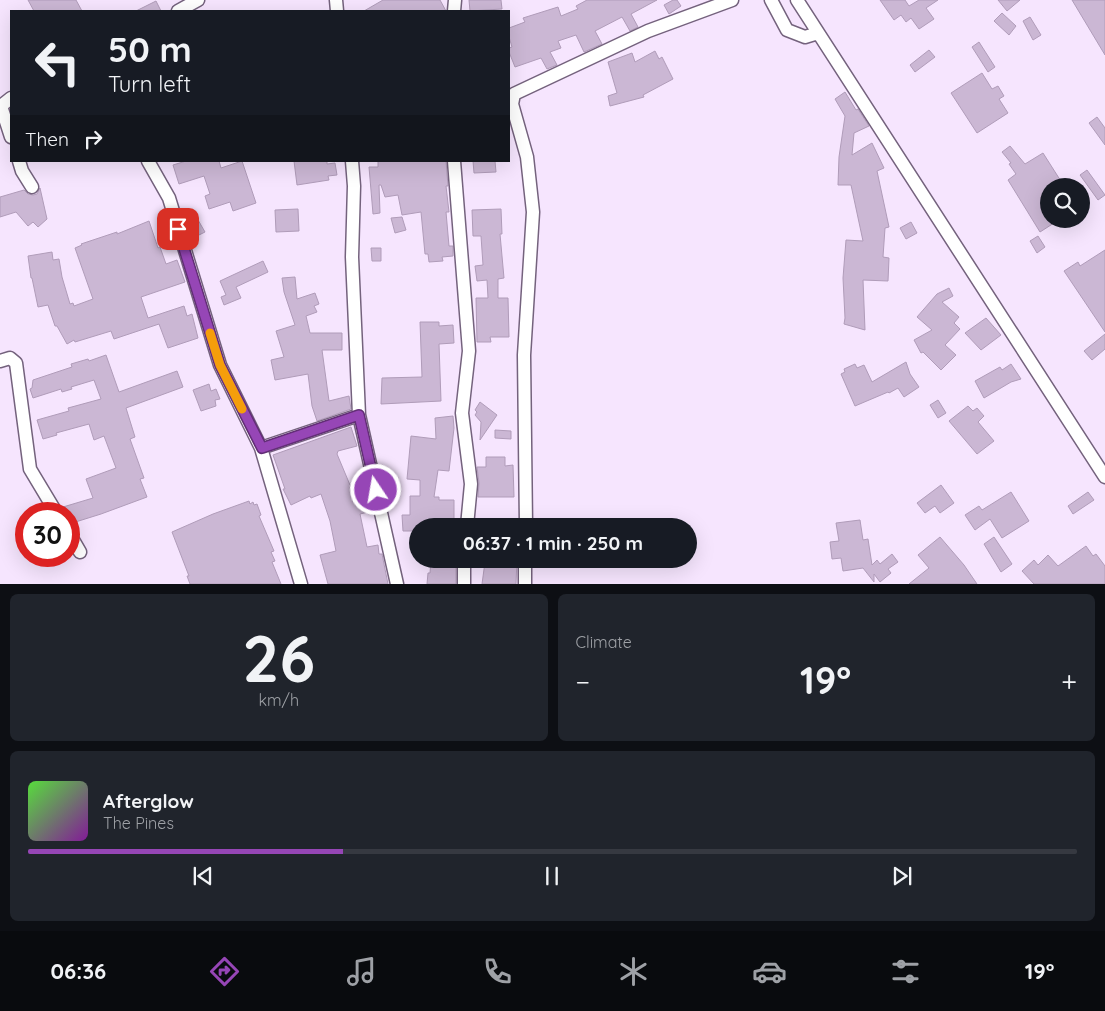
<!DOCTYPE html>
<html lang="en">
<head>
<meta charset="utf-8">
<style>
	body { margin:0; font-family:Quicksand,sans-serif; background:#20242c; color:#f1f3f6; height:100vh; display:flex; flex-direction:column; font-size:19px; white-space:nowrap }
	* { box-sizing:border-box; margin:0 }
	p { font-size:16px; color:#9ea1a6 }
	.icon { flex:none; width:28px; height:28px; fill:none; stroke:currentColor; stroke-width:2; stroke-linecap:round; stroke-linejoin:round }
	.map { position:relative; height:584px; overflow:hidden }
	.sheet { display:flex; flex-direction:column; gap:10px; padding:10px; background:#0d0f14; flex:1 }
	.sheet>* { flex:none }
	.guide { position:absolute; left:10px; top:10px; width:500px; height:152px; border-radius:0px; box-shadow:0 5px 20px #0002; background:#171b24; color:#f1f3f6; overflow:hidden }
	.tools { position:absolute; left:1040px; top:178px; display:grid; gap:10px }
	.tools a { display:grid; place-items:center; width:50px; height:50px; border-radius:50%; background:#171b24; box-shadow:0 5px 20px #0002; font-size:25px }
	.speed { position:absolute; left:15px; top:502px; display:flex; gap:10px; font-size:25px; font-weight:700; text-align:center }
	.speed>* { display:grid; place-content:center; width:65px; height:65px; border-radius:50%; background:#171b24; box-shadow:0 5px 20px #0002; line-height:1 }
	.speed .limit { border:8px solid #d22; background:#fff; color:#111 }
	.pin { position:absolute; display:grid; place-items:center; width:42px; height:42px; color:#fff; margin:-21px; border-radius:10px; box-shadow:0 2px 8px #0006 }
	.me { position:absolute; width:55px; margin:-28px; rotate:348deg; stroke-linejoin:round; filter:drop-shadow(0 0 4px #0008) }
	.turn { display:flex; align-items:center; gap:18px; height:105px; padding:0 15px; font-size:22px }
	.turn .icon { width:65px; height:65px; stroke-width:2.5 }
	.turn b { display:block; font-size:35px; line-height:42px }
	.then { display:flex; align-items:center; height:48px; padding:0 15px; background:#0003; gap:10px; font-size:19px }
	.big { font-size:38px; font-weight:700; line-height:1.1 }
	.sheet .widget { flex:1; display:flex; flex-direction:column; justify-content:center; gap:8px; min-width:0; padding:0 18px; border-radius:8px; background:#20242c }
	.sheet .dial { align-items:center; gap:0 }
	.dial b { font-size:65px; line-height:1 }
	.song { display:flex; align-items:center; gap:15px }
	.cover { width:60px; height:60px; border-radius:8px; background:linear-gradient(135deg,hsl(110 70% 55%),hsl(290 70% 35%)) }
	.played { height:5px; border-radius:2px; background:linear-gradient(90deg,#9646b6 30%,#363941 30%) }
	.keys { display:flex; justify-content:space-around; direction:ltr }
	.heat { display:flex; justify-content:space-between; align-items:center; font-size:28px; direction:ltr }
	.sheet .tiles { flex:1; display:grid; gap:10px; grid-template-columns:1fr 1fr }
	.widget:last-child { grid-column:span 2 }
	.trip { position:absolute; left:409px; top:518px; width:288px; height:50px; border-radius:25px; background:#171b24; box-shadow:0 5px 20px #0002; font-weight:700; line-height:50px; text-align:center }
	.menu { display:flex; height:80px; justify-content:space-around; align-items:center; background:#090b0e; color:#9ea1a6 }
	.menu .icon { width:35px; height:35px }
	.menu .on { color:#9646b6 }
	.menu b { font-size:22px; color:#f1f3f6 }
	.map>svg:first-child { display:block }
</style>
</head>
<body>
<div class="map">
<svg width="1105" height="584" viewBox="0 0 1105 584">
	<rect width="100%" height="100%" fill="#f6e5fe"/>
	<path fill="#cbb7d4" stroke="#b09cb9" d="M28 0H76L82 11H34Z
		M383 0H440L446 11H364Z
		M469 0H501L502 9 470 11Z
		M587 0H657L631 14 638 27 630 31 622 17 595 31 602 44 584 52 576 35 558 41 561 48 550 52 557 65 547 69 541 58 515 67 509 52V48L512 47 509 37V28L525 22 523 18 558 7 561 16 578 9 576 6Z
		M673 0H677L681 6 669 14 664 5Z
		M880 0H905L909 6 919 0H938L926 8 934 19 919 29 911 18 906 22 901 15 894 20Z
		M998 0H1020L1007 11Z
		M1072 0H1105V55Z
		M156 1 161 11H136Z
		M1002 13 1016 26 1009 35 994 21Z
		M1030 17 1041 35 1033 40 1023 21Z
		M979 42 995 67 988 72 972 47Z
		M929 50 935 57 915 72 910 65Z
		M655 51 659 59 662 57 673 79 643 95 644 97 610 106 608 96 617 93 608 62 632 53 635 62Z
		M982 73 992 89 998 86 1004 96 999 99 1008 113 977 133 951 93Z
		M845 92 856 110 858 109 869 126 854 133 852 155 872 143 884 168 877 171 889 227 885 228 883 257 889 258 888 281 863 280 865 330 844 324 845 318 843 278 846 240 863 241 851 185H838L839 157 845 116 835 99Z
		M1097 117 1105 128V145L1089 123Z
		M1010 146 1025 164 1043 153 1064 186H1049V219H1052L1054 223 1040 232 1008 180 1016 174 1009 164 1011 163 1002 152Z
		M186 161H219L221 168 242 161 256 203 233 211 230 202 209 209 205 196 210 194 204 176 179 184 173 165Z
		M294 161H327V164L335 163 337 175 328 176 329 180 297 185Z
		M378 161H446L448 186H446L449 212H446L449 246H453V256L442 257 443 261 429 262 428 254H425L421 212 402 215 398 195 385 197 381 185H379L380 213 373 214 369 167H378Z
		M473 161H495L496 172 474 173Z
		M1087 170 1105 195 1098 200 1080 175Z
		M40 188 47 219 38 227 33 222 28 226 16 212 0 217V197L24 190 28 194 33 195 37 194Z
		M298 209 299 231 276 232 275 210Z
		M501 209 502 234H500L504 278 498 279V298H508L509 337H490L491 342H477L476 298H488L487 280 477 281 475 266 483 265 481 236H473L472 210Z
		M194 213 205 232 197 236 186 218Z
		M402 217 406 230 395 233 391 218Z
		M149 221 158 248 160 247 166 264 177 260 185 282 141 297 148 318 184 306 187 316 192 314 198 338 168 348 159 324 114 339 111 331 75 342 74 340 67 344 57 326H55L48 305 38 307 32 278H31L28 256 52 252 53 260 59 259 62 277 70 304 73 303 74 306 93 299 75 248 82 245 81 244 117 232V234Z
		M911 222 917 233 906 239 900 228Z
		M1038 236 1045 247 1037 253 1030 241Z
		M371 248H381V261H372Z
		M1105 250V332L1064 271 1078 262 1080 266Z
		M263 261 268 272 236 287 241 298 224 305 221 297 226 295 220 281Z
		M295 277 297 299 315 293 319 304 314 306 317 312 306 316 310 333H342V350H322L329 401 349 396 351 409 317 421 312 406 308 374 275 380 271 360 284 357 276 331 295 325 284 292 282 278Z
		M949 288 953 296 942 302 959 317 954 323 960 329 945 345 956 355 941 370 923 352 921 353 914 340 932 330 917 317 937 294Z
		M986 318 1001 335 981 350 965 333Z
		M420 322H439V326L453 325 454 343 439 344 441 401 381 404 382 378 422 377Z
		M1105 334V349L1092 360 1084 351Z
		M106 355 119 392 177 371 183 387 126 408 135 437 130 439 144 478 140 479 147 497 101 514 69 524V514H65L63 507 93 498 86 479 116 468 104 436 94 440 89 424 56 433 57 435 43 439 37 420 69 411 68 408 101 399 94 380 71 387 72 389 62 392 61 389 33 398 30 389 32 388 33 380 72 367 71 364 88 359 89 361Z
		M906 362 910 374 919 387 904 397 898 388 889 393 888 392 855 406 841 374 845 372 844 369 855 364 857 368 864 365 872 382Z
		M1011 364 1021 379 1011 382 984 398 975 381 1000 367 1002 370Z
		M209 384 211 391 216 389 220 399 215 400 216 406 201 411 193 390Z
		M938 400 946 413 938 418 930 405Z
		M480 402 497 415 480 440 481 422 475 415 477 412 475 410Z
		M968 406 973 411 977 408 984 416 978 422 994 441 977 454 949 421Z
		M453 416 454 428 449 471 438 470 434 497H439V500H454V525L418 526V531H403L402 515H410V496H420V480L407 479 411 436 436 439 435 418Z
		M351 427 357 446 338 451 337 454 350 485 360 483 365 503 370 502 372 511 360 514 367 547 378 545 379 554H382L388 584H328L320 555 336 551 330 521 321 494 311 498 310 496 291 505 283 489H285L273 455Z
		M495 430 511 431V439L495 438Z
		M486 457H505V466L513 465 514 497H478L479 483 477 467H486Z
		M941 485 954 503 940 513 935 506 925 513 917 503Z
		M1011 492 1029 521 1002 538 990 519 975 530 965 515 979 506 982 510Z
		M1088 492 1094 500 1073 514 1068 506Z
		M249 501 250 504 253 502 254 505 257 504 261 515 259 516 274 551 271 552 275 561 272 562 281 584H190L187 576H189L172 532 213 514Z
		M860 520 863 540 868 539 872 565 877 560 880 564 892 554 898 562 888 569 891 573 880 582 874 574V582L863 568 843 571 841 558 832 559 830 542 839 541 836 523Z
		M940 537 964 565 977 584H909L929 568 918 555Z
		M994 537 1012 564 1001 572 984 544Z
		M1086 546 1093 556 1096 554 1105 566V584H1034L1022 571 1034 560 1038 565 1048 555 1058 566Z
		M431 559H456V584H427L428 573H430Z
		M496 559H517L516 584H482L485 562 496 564Z"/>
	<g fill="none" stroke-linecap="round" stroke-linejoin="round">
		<g stroke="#74627d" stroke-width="15">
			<path id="minor" d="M336 0 337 11
				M771 0 787 30 805 37 818 33
				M797 0 1105 477
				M178 11 198 0
				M454 11 455 0
				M11 98 1 106 11 137
				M19 161 22 171 32 187
				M148 161 169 198 220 365 261 448 359 415
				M352 161 354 186 352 257 359 415 397 584
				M454 161 469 351 462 413 471 484 467 526
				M0 361 10 358 16 363 30 469 57 514
				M261 448 301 584
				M526 526 524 355 533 212 527 157 512 104 514 94 648 31 732 0
				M69 533 80 552
				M464 584V559
				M525 584V559"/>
		</g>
		<use href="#minor" stroke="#fff" stroke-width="12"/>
	</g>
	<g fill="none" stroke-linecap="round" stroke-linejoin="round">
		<g stroke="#622e76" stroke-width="12">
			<path id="route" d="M178 229 220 365 262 448 359 415 376 490"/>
		</g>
		<use href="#route" stroke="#9646b6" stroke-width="9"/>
		<path stroke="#f59e0b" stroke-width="9" d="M210 333 220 365 242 409"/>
	</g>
</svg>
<div class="tools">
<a><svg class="icon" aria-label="search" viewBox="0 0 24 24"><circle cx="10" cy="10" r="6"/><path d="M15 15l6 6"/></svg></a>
</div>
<div class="speed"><div class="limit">30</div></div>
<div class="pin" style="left:178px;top:229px;background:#d93025"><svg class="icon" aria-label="arrive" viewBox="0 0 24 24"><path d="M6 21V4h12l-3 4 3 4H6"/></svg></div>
<svg class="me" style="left:376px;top:490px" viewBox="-20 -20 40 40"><circle r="17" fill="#9646b6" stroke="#fff" stroke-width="3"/><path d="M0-11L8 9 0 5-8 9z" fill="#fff"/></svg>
<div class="trip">06:37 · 1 min · 250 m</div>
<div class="guide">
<div class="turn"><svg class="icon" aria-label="left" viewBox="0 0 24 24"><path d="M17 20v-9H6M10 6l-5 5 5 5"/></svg><div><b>50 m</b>Turn left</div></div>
<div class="then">Then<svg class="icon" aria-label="right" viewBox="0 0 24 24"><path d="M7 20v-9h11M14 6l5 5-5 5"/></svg></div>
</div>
</div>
<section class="sheet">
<div class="tiles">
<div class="widget dial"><b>26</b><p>km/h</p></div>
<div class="widget"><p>Climate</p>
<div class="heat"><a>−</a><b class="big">19°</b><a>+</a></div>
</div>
<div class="widget">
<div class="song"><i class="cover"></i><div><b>Afterglow</b><p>The Pines</p></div></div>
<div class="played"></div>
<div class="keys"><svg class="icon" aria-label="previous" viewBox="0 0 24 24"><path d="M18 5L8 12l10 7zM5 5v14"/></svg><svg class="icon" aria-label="pause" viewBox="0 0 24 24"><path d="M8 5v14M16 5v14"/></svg><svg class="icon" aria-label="next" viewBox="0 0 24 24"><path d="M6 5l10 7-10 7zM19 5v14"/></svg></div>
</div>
</div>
</section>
<nav class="menu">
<b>06:36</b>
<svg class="icon on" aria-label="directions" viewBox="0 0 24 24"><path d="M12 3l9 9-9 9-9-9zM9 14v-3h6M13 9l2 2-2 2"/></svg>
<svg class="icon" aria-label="music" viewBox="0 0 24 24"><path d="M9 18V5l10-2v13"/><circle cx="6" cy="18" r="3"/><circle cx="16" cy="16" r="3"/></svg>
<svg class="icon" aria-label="phone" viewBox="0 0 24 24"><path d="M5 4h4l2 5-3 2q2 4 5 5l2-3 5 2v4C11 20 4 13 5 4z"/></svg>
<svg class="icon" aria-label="climate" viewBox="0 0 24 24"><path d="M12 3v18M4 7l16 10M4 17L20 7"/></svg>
<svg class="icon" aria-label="car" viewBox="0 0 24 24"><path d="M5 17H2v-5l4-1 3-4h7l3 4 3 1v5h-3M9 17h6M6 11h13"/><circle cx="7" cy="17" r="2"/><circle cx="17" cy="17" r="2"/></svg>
<svg class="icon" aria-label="filters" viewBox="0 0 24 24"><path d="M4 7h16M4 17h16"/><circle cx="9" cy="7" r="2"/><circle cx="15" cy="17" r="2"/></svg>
<b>19°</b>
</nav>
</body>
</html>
